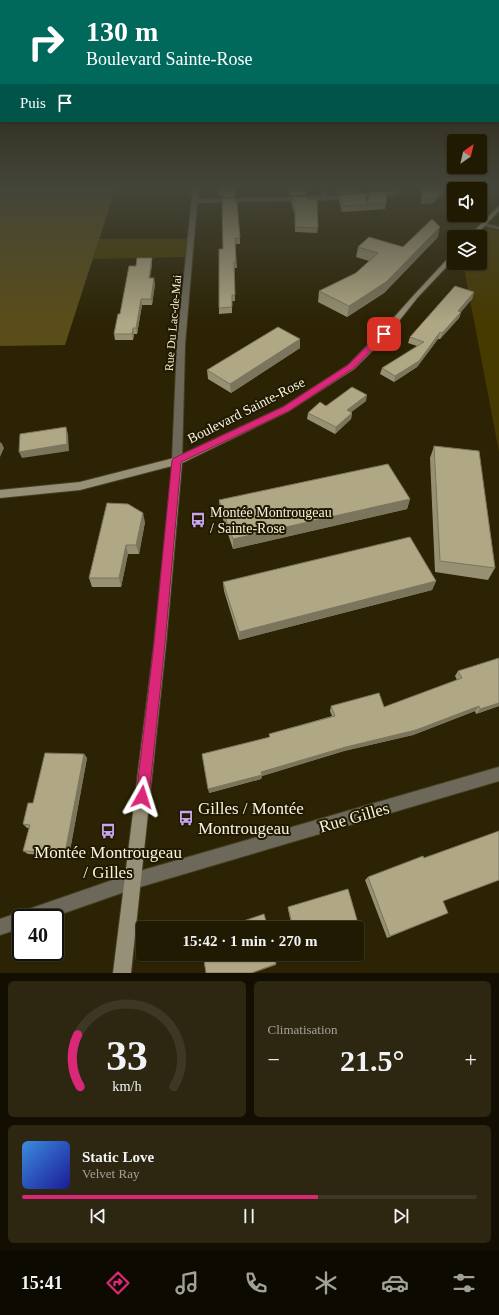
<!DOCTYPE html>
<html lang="fr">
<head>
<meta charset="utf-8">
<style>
	body { margin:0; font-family:Georgia,serif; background:#2d2711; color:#f1f3f6; height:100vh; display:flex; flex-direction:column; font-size:15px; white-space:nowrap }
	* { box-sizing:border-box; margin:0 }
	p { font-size:13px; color:#a2a199 }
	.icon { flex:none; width:22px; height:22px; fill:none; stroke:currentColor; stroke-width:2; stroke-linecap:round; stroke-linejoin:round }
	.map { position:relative; height:973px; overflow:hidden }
	.side { display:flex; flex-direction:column; gap:8px; padding:8px; background:#120e01; flex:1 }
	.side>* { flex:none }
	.banner { position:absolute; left:0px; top:0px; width:499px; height:122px; box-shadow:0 1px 3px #0004,0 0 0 1px #3d3824; background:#00695c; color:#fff; overflow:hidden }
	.needle { width:26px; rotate:34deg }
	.controls { position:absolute; left:447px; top:134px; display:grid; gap:8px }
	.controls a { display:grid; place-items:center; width:40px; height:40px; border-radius:4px; background:#201a02; box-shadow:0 1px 3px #0004,0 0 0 1px #3d3824; font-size:20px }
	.speed { position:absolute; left:12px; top:909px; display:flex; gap:8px; font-size:20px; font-weight:700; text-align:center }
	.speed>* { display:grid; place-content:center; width:52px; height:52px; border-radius:50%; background:#201a02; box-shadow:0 1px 3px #0004,0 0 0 1px #3d3824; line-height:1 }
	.speed .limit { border:2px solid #111; border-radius:6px; background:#fff; color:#111 }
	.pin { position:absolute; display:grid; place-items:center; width:34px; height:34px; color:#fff; margin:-17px; border-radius:8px; box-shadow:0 2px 6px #0006 }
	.me { position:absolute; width:44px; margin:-22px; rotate:6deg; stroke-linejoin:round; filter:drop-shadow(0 0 3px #0008) }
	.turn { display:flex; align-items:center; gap:14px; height:84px; padding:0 20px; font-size:18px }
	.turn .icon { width:52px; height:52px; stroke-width:2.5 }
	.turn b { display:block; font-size:28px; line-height:34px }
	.then { display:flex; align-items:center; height:38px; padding:0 20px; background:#0003; gap:8px; font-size:15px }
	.big { font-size:30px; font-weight:600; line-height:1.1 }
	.side .card { flex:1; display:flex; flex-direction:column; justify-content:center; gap:6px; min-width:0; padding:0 14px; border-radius:6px; background:#2d2711 }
	.side .dial { align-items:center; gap:0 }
	.dial svg { height:104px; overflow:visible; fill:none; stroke:#3d3824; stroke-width:7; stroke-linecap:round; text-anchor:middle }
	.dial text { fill:#f1f3f6; stroke:none }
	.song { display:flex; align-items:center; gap:12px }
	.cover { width:48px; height:48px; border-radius:6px; background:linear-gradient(135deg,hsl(210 70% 55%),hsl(240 70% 35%)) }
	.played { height:4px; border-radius:2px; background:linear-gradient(90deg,#db2777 65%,#3d3824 65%) }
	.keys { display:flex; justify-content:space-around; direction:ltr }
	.heat { display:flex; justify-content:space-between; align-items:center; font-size:22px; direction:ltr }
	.side .tiles { flex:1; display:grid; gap:8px; grid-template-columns:1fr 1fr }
	.card:last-child { grid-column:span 2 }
	.trip { position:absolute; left:136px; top:921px; width:228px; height:40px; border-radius:4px; background:#201a02; box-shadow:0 1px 3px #0004,0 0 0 1px #3d3824; font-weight:600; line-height:40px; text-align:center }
	.tabs { display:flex; height:64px; justify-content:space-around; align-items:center; background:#0d0a01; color:#a2a199 }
	.tabs .icon { width:28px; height:28px }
	.tabs .active { color:#db2777 }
	.tabs b { font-size:18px; color:#f1f3f6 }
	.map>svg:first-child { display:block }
</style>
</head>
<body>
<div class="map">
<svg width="499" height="973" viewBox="0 0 499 973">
	<rect width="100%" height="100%" fill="#2b2303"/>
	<path fill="#473a00" d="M488 228 499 231V452L463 263H480V237Z
		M99 239H191L190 257 93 259Z"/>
	<path fill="#5a4d19" d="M0 187H116L65 345 0 346Z"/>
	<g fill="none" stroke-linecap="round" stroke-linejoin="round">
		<g stroke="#484022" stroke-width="2">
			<path id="lane" d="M482 223 499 227V229L482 225Z"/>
		</g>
		<g stroke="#484022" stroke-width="2">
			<path id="street" d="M193 187H199L198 199 322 196 319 187H325L327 196 394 191 398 187H404L396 195 325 200 197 203 185 344 182 461 177 464 172 461 177 344Z
				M499 767V781L133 889 50 918H21V928L0 935V919L133 873Z"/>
		</g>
		<g stroke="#484022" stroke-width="2">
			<path id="secondary" d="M499 206V211L474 237H468Z
				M454 253V259L418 297 387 336 354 369 289 411 182 463 166 644 131 973H113L154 644 172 466 80 490 0 498V490L80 482 174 458 283 407 348 365 381 332 414 295 452 254Z"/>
		</g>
		<use href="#lane" fill="#6c695b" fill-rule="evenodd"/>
		<use href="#street" fill="#6c695b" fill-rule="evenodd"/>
		<use href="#secondary" fill="#969079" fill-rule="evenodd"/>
	</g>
	<path fill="#979072" d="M236 187 235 197H222V195H218V190Z
		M289 187H305L306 190V195H290Z
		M334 187H361L360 192 337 194Z
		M370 187H387L386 190 369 191Z
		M421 187H450L433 203 421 204Z
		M462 187H487L488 191 487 196 480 195V189H462Z
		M339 195 368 203H386L385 209 342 212 339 201Z
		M292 197 308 200 318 228 317 233 295 232V216L291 202Z
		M235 202 240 238V244H235L237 268H234L235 301H232V313L219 314V308L223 249Z
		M438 237 384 293 347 317 318 302 319 291 356 273 369 261 356 257 358 247H403Z
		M152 264 150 278 155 284 152 305H142L137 334H134L133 340H115L114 334 136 266Z
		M474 292 472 299 461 312 459 318 440 339H438L417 367 394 382 380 374 382 368 417 346 408 343 410 337Z
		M300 339V348L231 393 208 379 207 370Z
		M366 401 351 412 352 413 351 419 335 434 307 419 308 413 326 406Z
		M434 446 495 568 488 580 435 572 430 458Z
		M410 499 407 509 233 549 220 510 219 500Z
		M145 522 139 554H128L121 587H92L89 578Z
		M436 581 432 590 239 640 224 591 223 582Z
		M458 671 499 706 476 714 475 711 413 735 344 751 262 776 261 779 209 793 269 737V734L332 716 330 711 331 706 384 707 457 680 455 676Z
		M84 754 87 758 69 856 28 854 23 851 29 828H27L23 824 33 803Z
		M499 831V880L443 901V915L387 938 365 880 368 877 424 858Z
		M348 889 362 937 357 939V928H292L288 909V907Z"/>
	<path fill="#7b755d" d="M446 187H450L433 203 421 204 422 199Z
		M440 227 438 237 384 293 347 317 349 306Z
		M152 258V264L149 284V278Z
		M154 278 155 284 152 305 151 299Z
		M474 292 472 299 456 317 458 311Z
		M141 299 142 305 137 334 136 328Z
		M461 312 459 318 440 339 442 333Z
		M133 328 134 334 133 340 132 334Z
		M440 332 438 339 417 367 394 382 395 376Z
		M300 339V348L231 393 230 384Z
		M367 395 366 401 345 417 347 410Z
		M352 413 351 419 335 434 336 427Z
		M66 427 68 434 69 451 22 458 19 452Z
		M1 442 4 448 0 457V443Z
		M410 499 407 509 233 549V539Z
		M143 513 145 522 139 554 136 545Z
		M126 545 128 554 121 587 119 578Z
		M436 581 432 590 239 640V632Z
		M499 703V706L476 714 480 709Z
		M479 706 475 711 413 735 344 751 262 776 261 779 209 793 208 789 261 772Z
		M84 754 87 758 69 856 65 853Z
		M276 964V965L253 973H251Z"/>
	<path fill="#b0a785" stroke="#7b755d" d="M218 187H235V191H222V190H218Z
		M290 187H305L306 190 290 191Z
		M337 187H360L337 189Z
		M422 187H446L435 197 422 199Z
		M464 187H487L488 191 480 190V189H465Z
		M387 192 386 203 343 206 339 195 364 193 368 203 369 193Z
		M292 197H308V200L317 199 318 228 295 227V211Z
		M235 198V202H237L240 238H235L236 262H234L235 295H232V307L219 308V249H223L222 199Z
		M432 219 440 227 386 282 349 306 319 291 356 273 378 253 358 247 369 237 403 247Z
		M137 258H152L149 278H154L151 299H141L136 328H133L132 334H114L118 314H120L129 266H136Z
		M455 286 474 292 458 311 461 312 442 333 440 332 419 361 395 376 382 368 424 342 410 337Z
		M278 327 300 339 230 384 207 370Z
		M352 387 367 395 347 410 352 413 336 427 308 413 320 402 326 406Z
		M66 427 67 444 19 452 20 434Z
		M434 446 479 451 495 568 440 561Z
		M388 464 410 499 233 539 219 500Z
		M107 503 128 504 143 513 136 545H126L119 578H89Z
		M410 537 436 581 239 632 223 582Z
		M499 658V703L480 709 479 706 416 730 346 747 261 772 262 775 208 789 202 754 270 737 269 734 335 716 331 706 379 693 384 707 462 678 458 671Z
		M45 753 84 754 65 853 23 851 30 825 23 824 28 803H33Z
		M499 831V880L443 901 448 913 390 936 368 877 423 856 424 858Z
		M348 889 362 937 357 939V928H293L288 907Z
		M264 914 268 928H223Z
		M203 954H274L276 964 251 973H206Z
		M299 954H309L300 957Z"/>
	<linearGradient id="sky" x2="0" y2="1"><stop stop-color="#181302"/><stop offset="0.58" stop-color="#444539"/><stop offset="1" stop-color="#444539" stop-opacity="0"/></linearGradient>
	<rect width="499" height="323" fill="url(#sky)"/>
	<path fill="#db2777" stroke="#8e194d" d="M384 332 386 333V335L354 368 289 411 181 462 165 644 149 797 147 802 142 804 138 802 136 797 154 644 172 460 174 458 283 407 348 365 381 333Z"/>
	<defs>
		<g id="bus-bare" transform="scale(1.2)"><path d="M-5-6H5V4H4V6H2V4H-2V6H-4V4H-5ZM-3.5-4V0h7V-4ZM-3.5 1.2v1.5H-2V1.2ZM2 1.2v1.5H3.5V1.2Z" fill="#c8a6ef" stroke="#211a00" stroke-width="2.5" paint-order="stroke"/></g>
	</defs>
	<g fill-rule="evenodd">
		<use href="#bus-bare" x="198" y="520"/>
		<use href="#bus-bare" x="186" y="818"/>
		<use href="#bus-bare" x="108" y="831"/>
	</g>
	<g text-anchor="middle" stroke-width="4" stroke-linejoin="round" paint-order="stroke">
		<g font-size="12" fill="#f8f3e1" stroke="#211a00">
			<text transform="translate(173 323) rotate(-85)" y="4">Rue Du Lac-de-Mai</text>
		</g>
		<g font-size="14" fill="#f8f3e1" stroke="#211a00">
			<text transform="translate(246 410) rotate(-27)" y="5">Boulevard Sainte-Rose</text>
		</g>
		<g font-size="14" fill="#f8f3e1" stroke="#211a00" text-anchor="start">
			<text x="210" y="517">Montée Montrougeau<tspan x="210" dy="16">/ Sainte-Rose</tspan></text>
		</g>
		<g font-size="17" fill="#f8f3e1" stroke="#211a00" text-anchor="start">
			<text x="198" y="814">Gilles / Montée<tspan x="198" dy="20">Montrougeau</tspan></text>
			<text x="108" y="858" text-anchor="middle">Montée Montrougeau<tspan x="108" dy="20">/ Gilles</tspan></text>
		</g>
		<g font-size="17" fill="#f8f3e1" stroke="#211a00">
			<text transform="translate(354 817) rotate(-16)" y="6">Rue Gilles</text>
		</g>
	</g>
</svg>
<div class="controls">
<a><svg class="needle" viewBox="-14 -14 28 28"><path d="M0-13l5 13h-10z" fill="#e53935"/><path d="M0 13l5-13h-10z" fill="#a2a199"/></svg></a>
<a><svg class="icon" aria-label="sound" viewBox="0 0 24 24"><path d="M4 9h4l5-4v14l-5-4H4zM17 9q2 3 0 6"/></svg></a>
<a><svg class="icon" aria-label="layers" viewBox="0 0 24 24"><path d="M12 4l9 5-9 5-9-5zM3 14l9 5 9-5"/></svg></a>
</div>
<div class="speed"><div class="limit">40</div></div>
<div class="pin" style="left:384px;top:334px;background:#d93025"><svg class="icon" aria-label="arrive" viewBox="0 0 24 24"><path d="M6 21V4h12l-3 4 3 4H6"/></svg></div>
<svg class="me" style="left:142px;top:797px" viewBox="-20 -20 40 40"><path d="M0-17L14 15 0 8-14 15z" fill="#db2777" stroke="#fff" stroke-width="4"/></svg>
<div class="trip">15:42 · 1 min · 270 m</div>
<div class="banner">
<div class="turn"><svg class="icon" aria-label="right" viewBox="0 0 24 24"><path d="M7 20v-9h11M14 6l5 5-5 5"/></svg><div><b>130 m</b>Boulevard Sainte-Rose</div></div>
<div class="then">Puis<svg class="icon" aria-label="arrive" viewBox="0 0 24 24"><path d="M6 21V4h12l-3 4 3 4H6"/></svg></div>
</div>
</div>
<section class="side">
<div class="tiles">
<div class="card dial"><svg viewBox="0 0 100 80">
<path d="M14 69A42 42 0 1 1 86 69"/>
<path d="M14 69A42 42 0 0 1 12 29" stroke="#db2777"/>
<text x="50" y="56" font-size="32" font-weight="700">33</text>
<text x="50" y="72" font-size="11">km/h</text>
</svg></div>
<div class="card"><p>Climatisation</p>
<div class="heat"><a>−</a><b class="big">21.5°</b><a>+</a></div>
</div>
<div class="card">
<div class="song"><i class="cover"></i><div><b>Static Love</b><p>Velvet Ray</p></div></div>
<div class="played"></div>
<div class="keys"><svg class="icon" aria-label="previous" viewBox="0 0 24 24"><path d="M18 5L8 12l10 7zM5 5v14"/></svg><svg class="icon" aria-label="pause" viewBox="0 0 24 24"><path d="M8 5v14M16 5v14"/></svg><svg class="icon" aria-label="next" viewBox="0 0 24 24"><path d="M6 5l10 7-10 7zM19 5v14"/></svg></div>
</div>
</div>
</section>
<nav class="tabs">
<b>15:41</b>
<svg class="icon active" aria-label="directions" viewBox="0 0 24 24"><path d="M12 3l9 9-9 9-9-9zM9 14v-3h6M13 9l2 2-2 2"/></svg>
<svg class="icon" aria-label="music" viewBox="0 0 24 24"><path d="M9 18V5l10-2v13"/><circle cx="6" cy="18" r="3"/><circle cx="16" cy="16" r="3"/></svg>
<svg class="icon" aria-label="phone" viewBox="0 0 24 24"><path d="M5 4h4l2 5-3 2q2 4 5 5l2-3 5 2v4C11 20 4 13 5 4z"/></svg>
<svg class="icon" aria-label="climate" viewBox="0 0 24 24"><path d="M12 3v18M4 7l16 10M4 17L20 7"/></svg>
<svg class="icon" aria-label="car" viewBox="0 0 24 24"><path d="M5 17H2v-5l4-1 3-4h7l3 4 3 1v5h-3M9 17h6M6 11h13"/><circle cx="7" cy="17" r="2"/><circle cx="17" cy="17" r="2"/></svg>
<svg class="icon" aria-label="filters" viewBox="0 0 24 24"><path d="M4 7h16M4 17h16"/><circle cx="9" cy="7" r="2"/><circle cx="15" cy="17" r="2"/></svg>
</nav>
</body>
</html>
